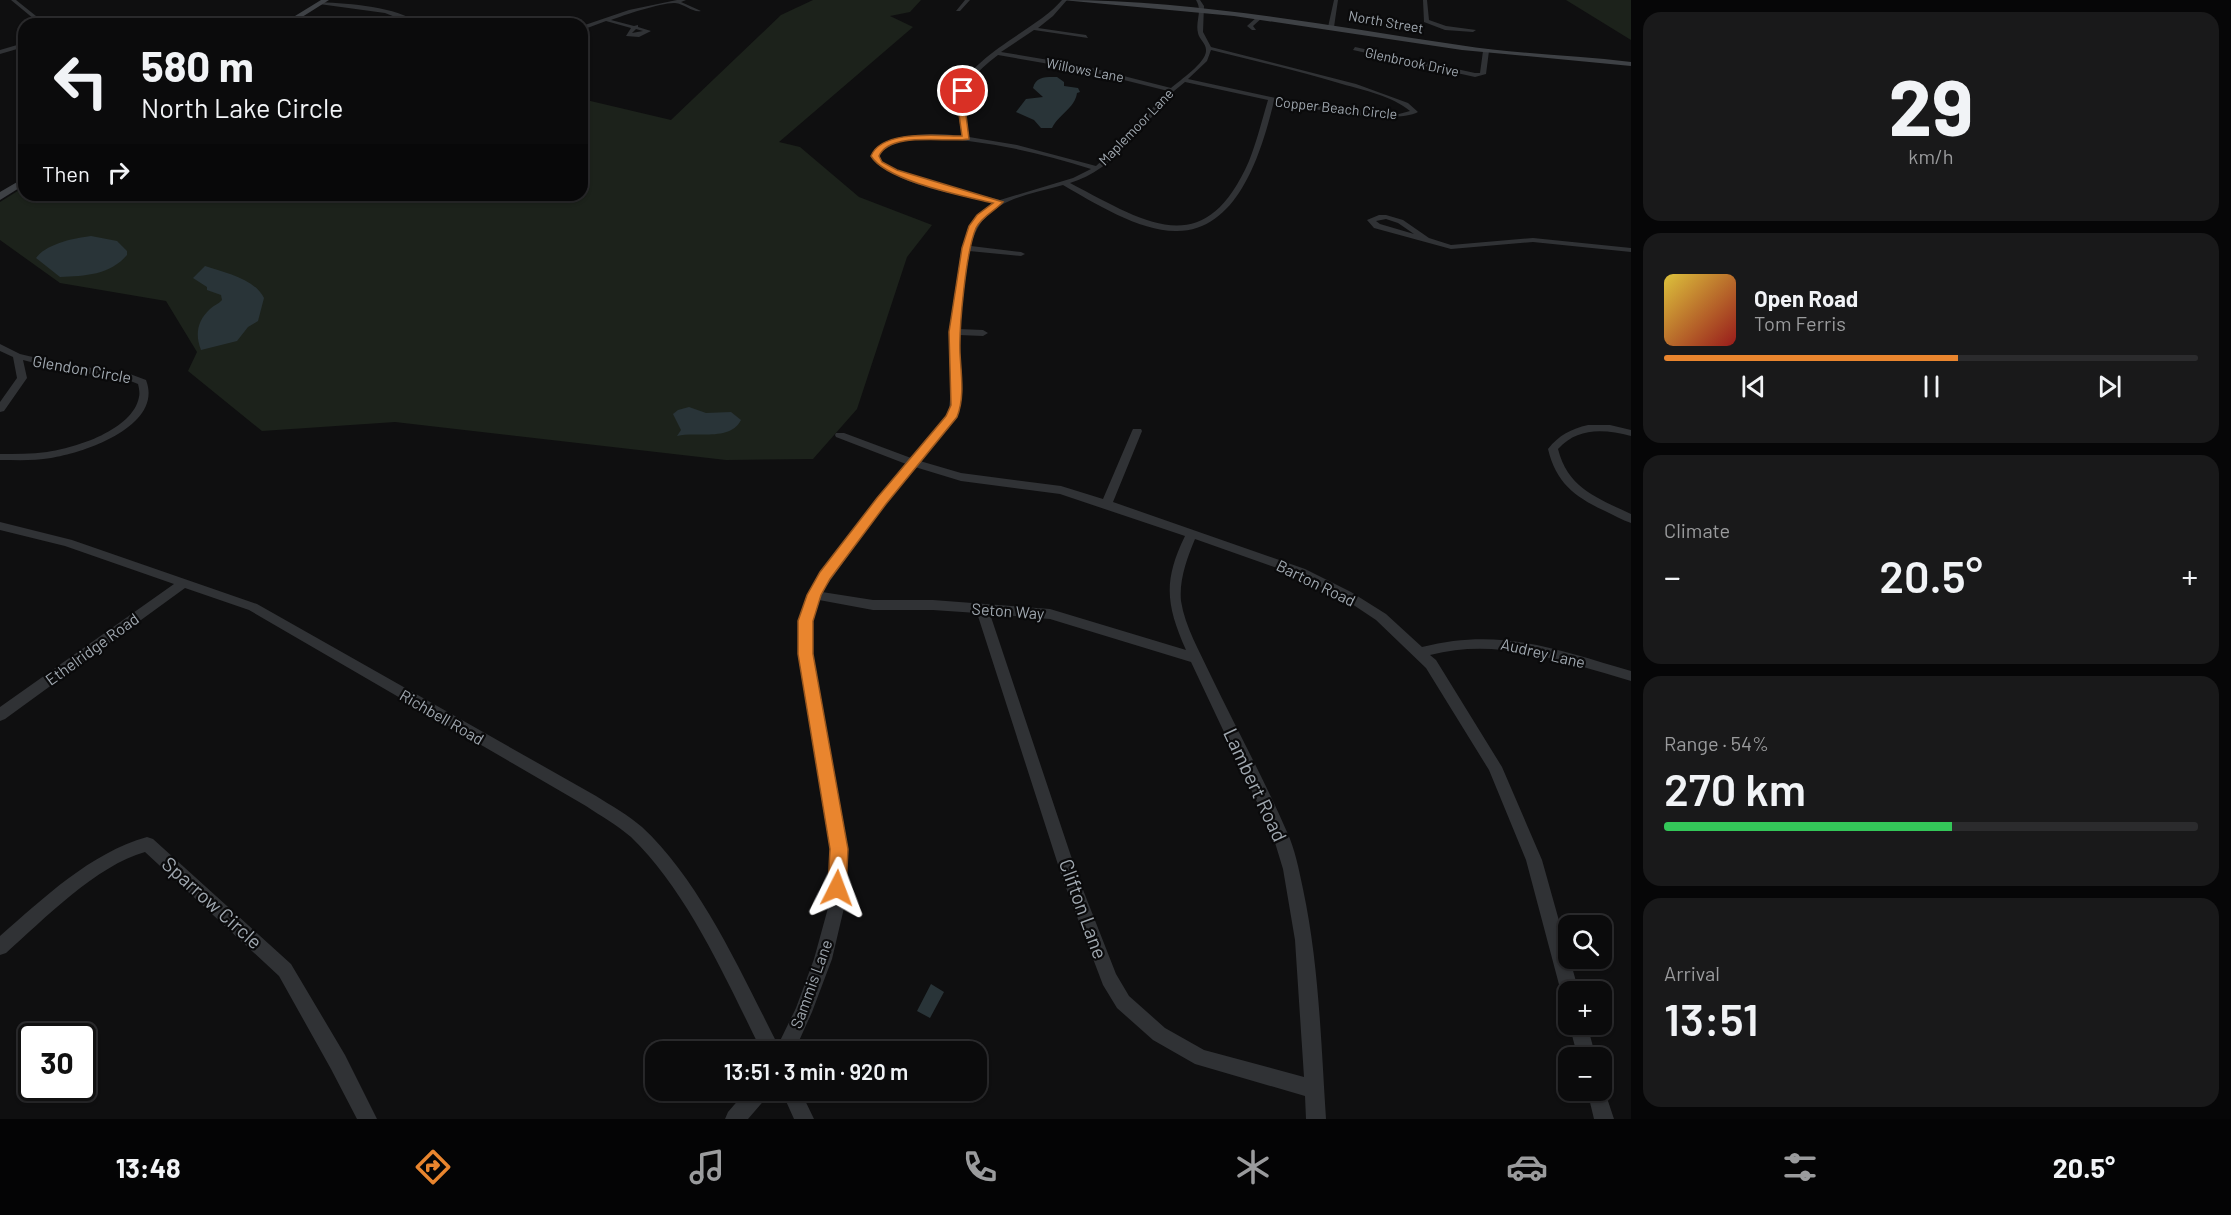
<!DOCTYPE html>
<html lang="en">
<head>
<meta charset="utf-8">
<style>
	body { margin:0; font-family:Barlow,sans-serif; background:#19191a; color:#f1f3f6; height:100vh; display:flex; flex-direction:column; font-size:22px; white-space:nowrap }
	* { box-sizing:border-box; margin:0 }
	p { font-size:20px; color:#9a9b9d }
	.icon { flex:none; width:33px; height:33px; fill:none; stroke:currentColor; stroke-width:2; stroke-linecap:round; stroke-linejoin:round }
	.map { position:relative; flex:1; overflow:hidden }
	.sheet { display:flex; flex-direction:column; gap:12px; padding:12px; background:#060607; width:600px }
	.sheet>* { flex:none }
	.hud { position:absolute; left:18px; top:18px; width:570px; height:183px; border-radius:18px; box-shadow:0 2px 4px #0004,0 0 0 2px #2b2b2d; background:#0b0b0c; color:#f1f3f6; overflow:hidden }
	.buttons { position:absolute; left:1558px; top:915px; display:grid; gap:12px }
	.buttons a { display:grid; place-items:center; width:54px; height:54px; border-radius:12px; background:#0b0b0c; box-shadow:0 2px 4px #0004,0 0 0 2px #2b2b2d; font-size:30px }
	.speed { position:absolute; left:18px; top:1023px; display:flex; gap:12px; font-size:30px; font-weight:700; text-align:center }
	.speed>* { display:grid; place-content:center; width:78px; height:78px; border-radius:50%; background:#0b0b0c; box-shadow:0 2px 4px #0004,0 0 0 2px #2b2b2d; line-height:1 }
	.speed .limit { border:3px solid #111; border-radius:9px; background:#fff; color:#111 }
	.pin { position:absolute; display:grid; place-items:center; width:51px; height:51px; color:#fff; margin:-26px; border:3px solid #fff; border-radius:50%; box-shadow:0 2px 6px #0007 }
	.me { position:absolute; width:66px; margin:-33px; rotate:3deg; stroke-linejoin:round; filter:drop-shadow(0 0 4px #0008) }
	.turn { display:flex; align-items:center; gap:21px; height:126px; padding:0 24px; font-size:27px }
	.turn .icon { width:78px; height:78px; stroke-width:2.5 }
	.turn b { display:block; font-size:42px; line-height:51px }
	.then { display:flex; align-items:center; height:57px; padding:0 24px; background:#0003; gap:12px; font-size:22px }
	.big { font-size:45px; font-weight:600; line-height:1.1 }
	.sheet .widget { flex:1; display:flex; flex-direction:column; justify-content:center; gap:9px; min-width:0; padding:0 21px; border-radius:18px; background:#19191a }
	.sheet .dial { align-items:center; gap:0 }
	.dial b { font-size:78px; line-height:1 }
	.song { display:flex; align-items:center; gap:18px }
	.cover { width:72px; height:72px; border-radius:9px; background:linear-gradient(135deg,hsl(50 70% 55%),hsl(0 70% 35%)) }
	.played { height:6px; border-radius:3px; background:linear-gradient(90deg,#e9852e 55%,#2b2b2d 55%) }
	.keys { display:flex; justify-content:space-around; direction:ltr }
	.heat { display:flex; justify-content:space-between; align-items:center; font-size:33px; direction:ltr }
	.charge { height:9px; border-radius:4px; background:linear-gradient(90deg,#34c759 54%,#2b2b2d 0) }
	.trip { position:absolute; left:645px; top:1041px; width:342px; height:60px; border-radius:18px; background:#0b0b0c; box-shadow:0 2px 4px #0004,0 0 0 2px #2b2b2d; font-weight:600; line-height:60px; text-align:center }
	.tabs { display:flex; height:96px; justify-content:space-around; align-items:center; background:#040405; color:#9a9b9d }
	.tabs .icon { width:42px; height:42px }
	.tabs .selected { color:#e9852e }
	.tabs b { font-size:27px; color:#f1f3f6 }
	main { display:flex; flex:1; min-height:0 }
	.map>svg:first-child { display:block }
</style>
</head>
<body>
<main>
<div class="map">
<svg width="1631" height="1119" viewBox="0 0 1631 1119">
	<rect width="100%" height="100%" fill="#0f0f10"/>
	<path fill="#1c221b" d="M813 0H921L910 12 890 16 913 27 779 142 800 147 859 197 932 225 907 257 857 409 813 459 726 460 395 422 262 431 188 371 197 352 166 301 60 283 0 240V202L24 187V195H582V99L671 120 781 15Z
		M1566 0H1631V40Z"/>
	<path fill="#293438" d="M1057 77 1064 82V86L1078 88 1080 92 1077 93C1075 108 1058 115 1052 128H1041L1034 120 1016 112 1026 99 1043 97 1033 88C1036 76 1046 77 1057 77Z
		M91 236 117 241 127 251V255C110 275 85 276 60 277L36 258C46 244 74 238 91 236Z
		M205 266C225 273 254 278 264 298L258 321 248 327 237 341 201 350C195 335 197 321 210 309 214 305 219 304 222 300L221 295 207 290V287L193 278Z
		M689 407 706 413 731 412 741 420C730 442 695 431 677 436L681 430 673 414 678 410Z
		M931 984 944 992 930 1018 917 1011Z"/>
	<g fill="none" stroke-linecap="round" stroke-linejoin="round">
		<path fill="#303235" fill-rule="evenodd" d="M11 0H16L46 24H40Z
			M677 0H686L681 2 701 11C693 13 685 4 675 3 663 2 624 15 611 20L634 26 638 25V27L651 31 639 37 626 36 631 28 606 21 582 30V26L629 10ZM636 29 643 31 632 33Z
			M965 0H970L960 11H956Z
			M1062 0H1067L1053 16 1038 28 1086 35 1088 38 1034 30 1001 52 1084 66 1171 88C1180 80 1207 62 1206 50 1206 43 1199 39 1198 33 1195 21 1203 11 1196 0H1200L1204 6 1203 32 1211 47 1356 84 1408 103 1418 112C1394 125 1303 108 1274 101 1262 150 1239 231 1177 231 1141 232 1094 203 1063 185 1024 196 982 200 971 246L1021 252 1025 254 1021 256 969 251 959 329 983 330 988 333 983 336 959 335C958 360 969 395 955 418 946 433 931 447 920 461L961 473 1061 486 1103 499 1132 431 1133 429H1141L1142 431 1113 502 1305 569 1351 592 1386 614 1422 647C1500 627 1556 649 1631 671V681C1565 662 1499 637 1430 655L1436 660 1502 767 1542 860 1579 992H1569V1000L1564 998 1561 992 1526 860 1489 770 1426 668 1376 620 1343 598 1297 575 1195 539C1187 558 1179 580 1181 601 1185 627 1200 652 1211 676 1236 728 1264 779 1287 832 1295 849 1299 870 1303 889 1319 964 1321 1042 1326 1119H1306L1305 1096 1195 1064 1153 1040 1117 1008 1103 985 1062 877 977 613 933 610H873L819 600 812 621V654L847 849 844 908 832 959 812 1012 794 1052H762C727 981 688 892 631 837 617 825 601 816 586 806L249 610 185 588 5 719 0 721V707L174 584 65 546 0 530V522L72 540 257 604 596 796C612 806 628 815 642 827 701 882 741 973 778 1045L796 1008 814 959 828 908 831 849 798 654 800 621 808 595 821 573 877 498 906 464 836 437 835 435 836 433H844L911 458 946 416 949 408 951 391 949 332 961 252 968 228 978 214 993 203C954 193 906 188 874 161V151C898 132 933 132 962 136 960 123 956 108 959 94 969 55 1037 30 1062 0ZM1211 50C1255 61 1299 71 1342 84 1364 90 1392 96 1410 111L1399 114 1308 105 1188 79 1207 61ZM998 55 1084 70 1168 91 1119 145 1096 166 1017 145 969 137C962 95 962 82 998 55ZM1185 82 1268 100C1262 120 1257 141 1249 161 1204 264 1145 222 1070 183 1116 169 1143 125 1174 91ZM921 138C980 139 1035 151 1091 169L1073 178 1000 200 918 179 888 166 880 159V152L898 142ZM915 467 961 481 1060 494 1185 536C1163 581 1166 605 1186 650L1050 609 933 600H873L822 592 885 504ZM990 614 1050 619 1191 662 1273 836 1283 869 1295 940 1304 1077 1204 1050 1165 1028 1129 996 1116 974 1078 877Z
			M1334 0H1338L1334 27 1331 29 1328 27Z
			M1423 0H1427L1429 20 1446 26 1476 30 1473 32 1445 30 1424 22Z
			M321 2C350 4 396 6 420 24H413L385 13 319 4Z
			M1258 16 1263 17 1253 26 1256 30H1252L1247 26Z
			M530 21 536 23 537 24H528Z
			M24 43V47L0 54V50Z
			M1355 47 1475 73H1480L1483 51 1486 49 1489 51 1486 74 1475 77 1353 50Z
			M1379 215H1386L1403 220 1429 238 1451 245 1533 238 1631 248V252L1533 242 1451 249 1374 228 1367 220ZM1386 219 1398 223 1414 234 1380 224 1376 221Z
			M0 344 20 354 54 362 130 374 146 380C164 426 84 453 51 458 34 461 17 460 0 460V454C16 454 31 454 47 452 75 448 133 430 139 397 140 393 139 388 138 384L128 380 54 368 23 360 27 378 4 411 0 412V402L17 378 13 357 0 351Z
			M1588 425H1610L1631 430V436C1604 429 1578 427 1558 449 1568 489 1598 498 1631 514V523C1622 520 1614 515 1605 511 1575 497 1556 483 1548 449 1559 435 1571 429 1588 425Z
			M147 837 153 839 291 964 345 1055 377 1119H357L331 1069 279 976 145 852C97 865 43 920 6 953L0 955V936C44 898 90 853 147 837Z
			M1569 1024H1587L1596 1058H1578Z
			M1602 1083 1614 1119H1594L1587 1090H1602Z
			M747 1090H769L767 1097 748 1119H725L728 1112Z
			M781 1090H800L814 1119H794Z"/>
		<path fill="#3e4145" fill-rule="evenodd" d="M321 0H329L291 24H282Z
			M1062 0C1195 0 1328 26 1459 45 1516 54 1574 55 1631 62V66L1462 50 1234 16Z
			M24 178V185L0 200V192Z"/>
	</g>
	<path fill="#e9852e" stroke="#97561e" stroke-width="1.5" d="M963 89 966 91 965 107 969 139C947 143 890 131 879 156L882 162 897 170 1003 202C995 211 982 216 976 228 966 251 959 326 960 353 961 374 965 397 957 417L886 504 830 579 821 595 813 621V654L848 849 846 888 844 895 837 897 830 895 828 888 830 849 798 654V621L807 595 820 572 877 498 946 416 951 405 949 332 962 248 969 226 977 215 993 203C964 196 886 181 871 156 882 129 938 136 962 136L958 107 960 91Z"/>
	<g text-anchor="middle" stroke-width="4.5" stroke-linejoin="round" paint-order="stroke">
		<g font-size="14" fill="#a0a8b0" stroke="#0a0a0b">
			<text transform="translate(1386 22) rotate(10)" y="5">North Street</text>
			<text transform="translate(1412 62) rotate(12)" y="5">Glenbrook Drive</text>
			<text transform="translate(1085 70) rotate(11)" y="5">Willows Lane</text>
			<text transform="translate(1336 108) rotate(6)" y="5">Copper Beach Circle</text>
			<text transform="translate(1136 127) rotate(-46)" y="5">Maplemoor Lane</text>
		</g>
		<g font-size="16" fill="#a0a8b0" stroke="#0a0a0b">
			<text transform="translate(82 369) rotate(10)" y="6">Glendon Circle</text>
			<text transform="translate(1316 583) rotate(26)" y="6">Barton Road</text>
			<text transform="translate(1008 611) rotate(4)" y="6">Seton Way</text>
			<text transform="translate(92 649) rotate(-36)" y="6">Ethelridge Road</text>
			<text transform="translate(1543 653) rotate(13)" y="6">Audrey Lane</text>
			<text transform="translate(442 717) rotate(30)" y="6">Richbell Road</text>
			<text transform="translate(811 984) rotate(-70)" y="6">Sammis Lane</text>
		</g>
		<g font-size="20" fill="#a0a8b0" stroke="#0a0a0b">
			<text transform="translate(1255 785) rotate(65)" y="7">Lambert Road</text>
			<text transform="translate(212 903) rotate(42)" y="7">Sparrow Circle</text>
			<text transform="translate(1083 909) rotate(70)" y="7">Clifton Lane</text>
		</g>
	</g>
</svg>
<div class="buttons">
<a><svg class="icon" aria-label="search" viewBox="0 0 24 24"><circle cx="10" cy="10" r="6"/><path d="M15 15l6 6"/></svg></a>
<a>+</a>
<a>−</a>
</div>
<div class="speed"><div class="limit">30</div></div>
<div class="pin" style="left:963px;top:91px;background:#d93025"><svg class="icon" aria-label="arrive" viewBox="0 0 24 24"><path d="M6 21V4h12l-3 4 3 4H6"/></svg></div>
<svg class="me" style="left:837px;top:888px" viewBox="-20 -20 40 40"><path d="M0-17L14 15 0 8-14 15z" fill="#e9852e" stroke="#fff" stroke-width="4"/></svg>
<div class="trip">13:51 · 3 min · 920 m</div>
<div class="hud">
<div class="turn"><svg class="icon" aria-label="left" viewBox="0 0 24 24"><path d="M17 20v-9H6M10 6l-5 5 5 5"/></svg><div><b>580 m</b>North Lake Circle</div></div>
<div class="then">Then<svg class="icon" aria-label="right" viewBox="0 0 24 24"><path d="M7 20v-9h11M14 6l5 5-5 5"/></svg></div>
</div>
</div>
<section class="sheet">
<div class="widget dial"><b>29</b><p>km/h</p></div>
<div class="widget">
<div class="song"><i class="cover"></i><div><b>Open Road</b><p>Tom Ferris</p></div></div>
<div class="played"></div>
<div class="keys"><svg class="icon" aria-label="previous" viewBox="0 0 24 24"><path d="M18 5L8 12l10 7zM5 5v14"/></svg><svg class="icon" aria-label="pause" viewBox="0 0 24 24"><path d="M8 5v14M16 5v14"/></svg><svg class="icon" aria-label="next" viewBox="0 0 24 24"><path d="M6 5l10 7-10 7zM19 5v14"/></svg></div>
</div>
<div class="widget"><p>Climate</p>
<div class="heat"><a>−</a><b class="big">20.5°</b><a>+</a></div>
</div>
<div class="widget"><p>Range · 54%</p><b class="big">270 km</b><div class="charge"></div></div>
<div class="widget"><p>Arrival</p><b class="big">13:51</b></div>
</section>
</main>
<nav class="tabs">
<b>13:48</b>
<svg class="icon selected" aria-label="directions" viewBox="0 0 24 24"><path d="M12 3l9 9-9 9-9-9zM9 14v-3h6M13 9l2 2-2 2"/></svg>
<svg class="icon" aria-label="music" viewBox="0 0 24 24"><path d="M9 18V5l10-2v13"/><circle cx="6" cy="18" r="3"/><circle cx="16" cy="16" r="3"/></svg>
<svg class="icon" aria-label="phone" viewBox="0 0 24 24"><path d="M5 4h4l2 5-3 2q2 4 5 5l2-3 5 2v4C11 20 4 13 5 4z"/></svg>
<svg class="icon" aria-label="climate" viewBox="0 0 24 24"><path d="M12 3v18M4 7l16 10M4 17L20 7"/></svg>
<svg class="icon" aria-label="car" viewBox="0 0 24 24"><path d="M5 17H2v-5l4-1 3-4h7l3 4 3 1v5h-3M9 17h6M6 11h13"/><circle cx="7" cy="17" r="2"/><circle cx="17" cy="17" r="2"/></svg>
<svg class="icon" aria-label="filters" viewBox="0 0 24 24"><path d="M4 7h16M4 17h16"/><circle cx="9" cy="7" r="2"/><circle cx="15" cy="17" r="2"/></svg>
<b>20.5°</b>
</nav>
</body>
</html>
